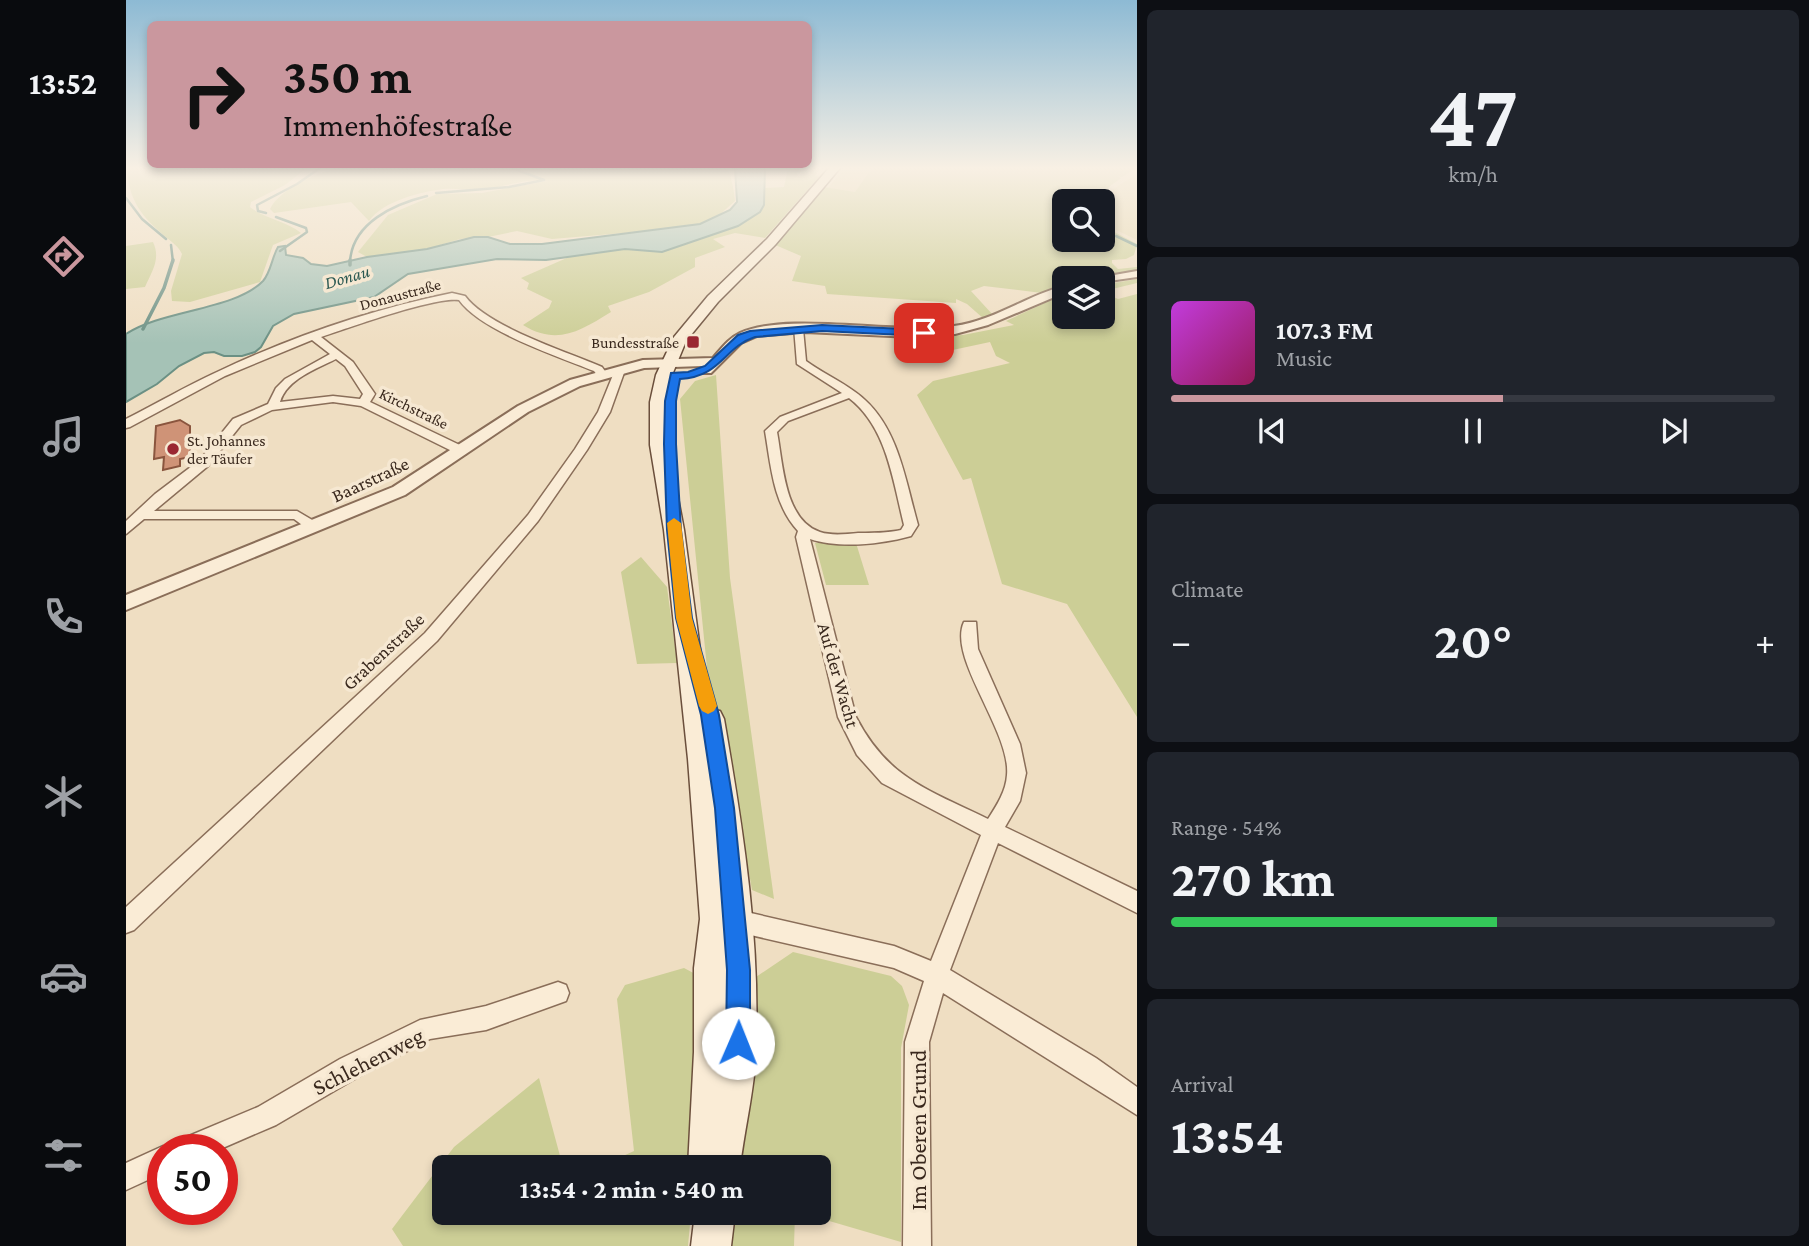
<!DOCTYPE html>
<html lang="en">
<head>
<meta charset="utf-8">
<style>
	body { margin:0; font-family:"Crimson Pro",serif; background:#20242c; color:#f1f3f6; height:100vh; display:flex; flex-direction:column; font-size:26px; white-space:nowrap }
	* { box-sizing:border-box; margin:0 }
	p { font-size:23px; color:#9ea1a6 }
	.icon { flex:none; width:38px; height:38px; fill:none; stroke:currentColor; stroke-width:2; stroke-linecap:round; stroke-linejoin:round }
	.map { position:relative; flex:1; overflow:hidden }
	.drawer { display:flex; flex-direction:column; gap:10px; padding:10px; background:#0d0f14; width:672px }
	.drawer>* { flex:none }
	.top-card { position:absolute; left:21px; top:21px; width:665px; height:147px; border-radius:10px; box-shadow:0 4px 10px #0003; background:#ca979e; color:#111; overflow:hidden }
	.fabs { position:absolute; left:926px; top:189px; display:grid; gap:14px }
	.fabs a { display:grid; place-items:center; width:63px; height:63px; border-radius:10px; background:#171b24; box-shadow:0 4px 10px #0003; font-size:35px }
	.speed { position:absolute; left:21px; top:1134px; display:flex; gap:14px; font-size:35px; font-weight:700; text-align:center }
	.speed>* { display:grid; place-content:center; width:91px; height:91px; border-radius:50%; background:#171b24; box-shadow:0 4px 10px #0003; line-height:1 }
	.speed .limit { border:10px solid #d22; background:#fff; color:#111 }
	.pin { position:absolute; display:grid; place-items:center; width:60px; height:60px; color:#fff; margin:-30px; border-radius:14px; box-shadow:0 4px 10px #0006 }
	.me { position:absolute; width:77px; margin:-38px; rotate:1deg; stroke-linejoin:round; filter:drop-shadow(0 0 5px #0008) }
	.turn { display:flex; align-items:center; gap:24px; height:147px; padding:0 21px; font-size:32px }
	.turn .icon { width:91px; height:91px; stroke-width:2.5 }
	.turn b { display:block; font-size:49px; line-height:60px }
	.big { font-size:52px; font-weight:700; line-height:1.1 }
	.drawer .card { flex:1; display:flex; flex-direction:column; justify-content:center; gap:10px; min-width:0; padding:0 24px; border-radius:10px; background:#20242c }
	.drawer .dial { align-items:center; gap:0 }
	.dial b { font-size:91px; line-height:1 }
	.song { display:flex; align-items:center; gap:21px }
	.cover { width:84px; height:84px; border-radius:10px; background:linear-gradient(135deg,hsl(290 70% 55%),hsl(330 70% 35%)) }
	.played { height:7px; border-radius:4px; background:linear-gradient(90deg,#ca979e 55%,#363941 55%) }
	.keys { display:flex; justify-content:space-around; direction:ltr }
	.heat { display:flex; justify-content:space-between; align-items:center; font-size:38px; direction:ltr }
	.charge { height:10px; border-radius:5px; background:linear-gradient(90deg,#34c759 54%,#363941 0) }
	.trip { position:absolute; left:306px; top:1155px; width:399px; height:70px; border-radius:10px; background:#171b24; box-shadow:0 4px 10px #0003; font-weight:700; line-height:70px; text-align:center }
	main { display:flex; flex:1; min-height:0 }
	.tab-bar { display:flex; flex-direction:column; width:126px; justify-content:space-around; align-items:center; background:#090b0e; color:#9ea1a6 }
	.tab-bar .icon { width:49px; height:49px }
	.tab-bar .current { color:#ca979e }
	.tab-bar b { font-size:32px; color:#f1f3f6 }
	.map>svg:first-child { display:block }
</style>
</head>
<body>
<main>
<nav class="tab-bar">
<b>13:52</b>
<svg class="icon current" aria-label="directions" viewBox="0 0 24 24"><path d="M12 3l9 9-9 9-9-9zM9 14v-3h6M13 9l2 2-2 2"/></svg>
<svg class="icon" aria-label="music" viewBox="0 0 24 24"><path d="M9 18V5l10-2v13"/><circle cx="6" cy="18" r="3"/><circle cx="16" cy="16" r="3"/></svg>
<svg class="icon" aria-label="phone" viewBox="0 0 24 24"><path d="M5 4h4l2 5-3 2q2 4 5 5l2-3 5 2v4C11 20 4 13 5 4z"/></svg>
<svg class="icon" aria-label="climate" viewBox="0 0 24 24"><path d="M12 3v18M4 7l16 10M4 17L20 7"/></svg>
<svg class="icon" aria-label="car" viewBox="0 0 24 24"><path d="M5 17H2v-5l4-1 3-4h7l3 4 3 1v5h-3M9 17h6M6 11h13"/><circle cx="7" cy="17" r="2"/><circle cx="17" cy="17" r="2"/></svg>
<svg class="icon" aria-label="filters" viewBox="0 0 24 24"><path d="M4 7h16M4 17h16"/><circle cx="9" cy="7" r="2"/><circle cx="15" cy="17" r="2"/></svg>
</nav>
<div class="map">
<svg width="1011" height="1246" viewBox="0 0 1011 1246">
	<rect width="100%" height="100%" fill="#efdec2"/>
	<path fill="#e5d7af" d="M719 168H746L729 192 702 188Z
		M1011 174V240L982 226 977 220 976 205 981 203 987 189Z"/>
	<path fill="#ccce96" d="M1 168H181L159 185 125 202 124 207C139 219 161 221 175 233L147 245 134 282 64 302 46 301 45 291 56 254C52 246 47 243 41 238 15 216 3 201 1 168Z
		M209 168H602C605 178 608 188 609 201L591 217 574 224 534 230 426 239 391 231 362 237 334 239 301 249 241 257 232 252 262 215 311 194 356 193 421 181C406 178 377 186 361 189 346 191 332 188 317 189 294 192 257 201 243 221L225 202 148 213 144 209C154 189 188 175 209 168Z
		M662 168H677L670 178 683 168H697L689 175 693 177 639 238 609 233 587 239 599 247 569 258V267L523 292 482 306 485 312C454 331 431 346 397 325L423 308 426 301 401 289 403 283 395 278 443 257 478 250 505 248 536 252 612 226 634 212 639 188 658 187Z
		M746 168H1011L996 177 991 176 995 178 984 186 973 201H938V240H976L977 226 1011 244 1008 255 1000 259 986 260V263L992 269 1011 267V273L970 278H938V286L916 293 858 286 845 291 867 315 858 319 841 304 830 299V303L701 294 699 286 666 281 675 256 647 244 698 187 729 192Z
		M27 242C35 259 26 271 19 287L0 289V246Z
		M1011 279V283L982 290 989 293 983 295 992 299 1011 294V717L941 604 876 584 845 478 837 480 791 395 807 381 884 363 870 356 864 342 808 354 803 337 837 335 888 325 880 321 938 294V317H976L977 285Z
		M590 375 604 578 648 899 626 890 601 746 581 668 554 399 569 381Z
		M689 543H730L743 585H700Z
		M515 557 541 587 551 663 511 664 495 572Z
		M667 952 765 976 776 986 783 1005 775 1048V1242L676 1213H693V1167H611L626 1060 627 979Z
		M558 968 575 977 573 1082 568 1167H473L508 1151 491 999 499 985Z
		M413 1078 437 1167H318V1213H565L562 1246H277L266 1229 328 1147Z
		M607 1213H669L668 1246H604Z"/>
	<path fill="#a5c2b6" stroke="#6b9084" stroke-width="2" d="M609 168H639L638 205 634 212 612 226 536 252 499 249 420 260 371 259 282 274 248 297 168 314 147 326 135 347 129 352 116 356H98L88 352 78 353 53 366 31 384 0 402V334C36 310 109 310 137 281 145 272 146 257 152 247L159 246 160 255 177 258 185 264 201 266 241 257 301 249 348 237H362L384 244H416L574 224 604 210 611 202Z"/>
	<g fill="none" stroke-linecap="round" stroke-linejoin="round">
		<path stroke="#6b9084" stroke-width="2.5" d="M310 193 383 187 418 180 386 168
			M0 198 16 219 40 239
			M140 213 132 211 131 205 171 184 194 168
			M150 217 180 228 181 232 154 251
			M990 236 1011 246
			M45 245 47 262
			M224 262C226 223 268 204 301 196"/>
		<path stroke="#6b9084" stroke-width="3.5" d="M224 265V260
			M17 329 38 288 47 260"/>
	</g>
	<path fill="#cf9377" stroke="#8a553e" stroke-width="2" d="M54 420 64 426V457L54 459V466L37 470 38 457 28 459 30 426Z"/>
	<g fill="none" stroke-linecap="round" stroke-linejoin="round">
		<g stroke="#8a6e59" stroke-width="3">
			<path id="minor" d="M326 293 339 296C362 327 439 351 476 367L481 374 472 376 468 371C431 356 355 331 333 300 310 296 222 328 195 337L227 362 249 394 244 402 340 448V454H332L235 406 207 402 146 410 115 425 82 466 28 511H171L193 524 195 527 193 530H183L168 519H18L0 534V521L29 494 74 460 107 419 142 404 150 388 159 379 204 354 186 340 99 376 4 427 0 428V419C30 404 60 386 91 372 165 337 246 309 326 293ZM210 359 219 366 237 394 234 399 207 396 154 402C161 379 190 369 210 359Z
				M668 327 677 329 680 361C699 375 722 384 739 400 773 431 780 483 792 525L785 536C756 544 714 549 684 539L730 717C762 779 803 790 862 819 871 805 880 791 881 775 885 731 821 658 838 622H850L852 649 894 744 900 773 894 801 879 827 1011 891V913L872 843 824 970 970 1058 1011 1087V1115L817 993 803 1042 805 1246H777L779 1042 798 981 768 968 607 931 599 928 596 920 599 912 607 909 768 946 805 961 855 835 756 783 731 755 712 717 670 537 672 531C647 504 645 466 639 431L654 417 716 393 671 364ZM723 398C761 427 767 481 778 525L775 530C762 533 746 533 732 533 720 534 706 536 694 532 658 520 657 463 651 432L662 421Z
				M494 367 499 370 484 412 461 450 412 521 311 641 8 930 0 933V907L299 633 402 515 449 449 472 412 489 370Z
				M432 982 440 985 443 993 440 1001 360 1030 304 1039 232 1077 150 1125 92 1150H47L51 1141 132 1107 214 1059 294 1020 360 1006Z
				M37 1146 46 1150H37V1173L0 1190V1163Z"/>
		</g>
		<g stroke="#8a6e59" stroke-width="4">
			<path id="tertiary" d="M1011 271V277L976 282V278H971Z
				M938 286V293L862 325 829 334 786 337 679 332 631 336 615 343 585 373H575L573 370 577 366 518 368 454 386 402 412 279 495 0 610V595L267 487 392 406 444 380 517 360 587 358C595 349 603 338 614 333 664 311 768 335 828 326 867 321 900 296 938 286Z"/>
		</g>
		<g stroke="#6b4f3c" stroke-width="3">
			<path id="secondary" d="M703 168H714L649 245 592 302 560 341 546 375 540 402 542 445 558 530 582 709 594 711 598 719C618 834 636 949 629 1066 626 1100 618 1133 614 1167H562L568 1052V968L574 919 562 759 538 530 524 445V402L530 375 548 337 582 296 641 239Z
				M569 1213H609L605 1246H565Z"/>
		</g>
		<use href="#minor" fill="#faecd6" fill-rule="evenodd"/>
		<use href="#tertiary" fill="#faecd6" fill-rule="evenodd"/>
		<use href="#secondary" fill="#faecd6" fill-rule="evenodd"/>
	</g>
	<linearGradient id="sky" x2="0" y2="1"><stop stop-color="#8dbad4"/><stop offset="0.49" stop-color="#f8f0e4"/><stop offset="1" stop-color="#f8f0e4" stop-opacity="0"/></linearGradient>
	<rect width="1011" height="343" fill="url(#sky)"/>
	<path fill="#1a73e8" stroke="#114b97" stroke-width="2" d="M696 325 798 330 803 333 798 336 696 331 629 337C598 347 595 377 554 379L550 401V444L555 530 566 618 593 715 608 808 624 970V1043L621 1051 612 1055 604 1051 600 1043 601 970 589 808 575 715 550 618 541 530 538 444 539 401 545 373 562 372 579 366 612 335 624 331Z"/>
	<path fill="#f59e0b" d="M548 518 555 523 566 618 591 706 588 711 582 714 576 711 573 706 550 618 541 523Z"/>
	<g fill="#9a2732" stroke="#f6e8d2" stroke-width="2.5">
		<rect x="560" y="335" width="14" height="14" rx="3.5"/>
		<circle cx="47" cy="449" r="7"/>
	</g>
	<g text-anchor="middle" stroke-width="7" stroke-linejoin="round" paint-order="stroke">
		<g font-size="16" fill="#39281d" stroke="#f6e8d2">
			<text transform="translate(274 294) rotate(-15)" y="6">Donaustraße</text>
			<text transform="translate(288 408) rotate(26)" y="6">Kirchstraße</text>
		</g>
		<g font-size="16" fill="#39281d" stroke="#f6e8d2" text-anchor="end">
			<text x="553" y="348">Bundesstraße</text>
			<text x="61" y="446" text-anchor="start">St. Johannes<tspan x="61" dy="18">der Täufer</tspan></text>
		</g>
		<g font-size="18" font-style="italic" fill="#2c5952" stroke="#f6e8d2">
			<text transform="translate(221 277) rotate(-16)" y="6">Donau</text>
		</g>
		<g font-size="19" fill="#39281d" stroke="#f6e8d2">
			<text transform="translate(244 479) rotate(-25)" y="7">Baarstraße</text>
			<text transform="translate(257 651) rotate(-43)" y="7">Grabenstraße</text>
			<text transform="translate(713 675) rotate(74)" y="7">Auf der Wacht</text>
		</g>
		<g font-size="23" fill="#39281d" stroke="#f6e8d2">
			<text transform="translate(242 1061) rotate(-27)" y="8">Schlehenweg</text>
			<text transform="translate(792 1130) rotate(-90)" y="8">Im Oberen Grund</text>
		</g>
	</g>
</svg>
<div class="fabs">
<a><svg class="icon" aria-label="search" viewBox="0 0 24 24"><circle cx="10" cy="10" r="6"/><path d="M15 15l6 6"/></svg></a>
<a><svg class="icon" aria-label="layers" viewBox="0 0 24 24"><path d="M12 4l9 5-9 5-9-5zM3 14l9 5 9-5"/></svg></a>
</div>
<div class="speed"><div class="limit">50</div></div>
<div class="pin" style="left:798px;top:333px;background:#d93025"><svg class="icon" aria-label="arrive" viewBox="0 0 24 24"><path d="M6 21V4h12l-3 4 3 4H6"/></svg></div>
<svg class="me" style="left:612px;top:1043px" viewBox="-20 -20 40 40"><circle r="19" fill="#fff"/><path d="M0-13L10 11 0 6-10 11z" fill="#1a73e8"/></svg>
<div class="trip">13:54 · 2 min · 540 m</div>
<div class="top-card">
<div class="turn"><svg class="icon" aria-label="right" viewBox="0 0 24 24"><path d="M7 20v-9h11M14 6l5 5-5 5"/></svg><div><b>350 m</b>Immenhöfestraße</div></div>
</div>
</div>
<section class="drawer">
<div class="card dial"><b>47</b><p>km/h</p></div>
<div class="card">
<div class="song"><i class="cover"></i><div><b>107.3 FM</b><p>Music</p></div></div>
<div class="played"></div>
<div class="keys"><svg class="icon" aria-label="previous" viewBox="0 0 24 24"><path d="M18 5L8 12l10 7zM5 5v14"/></svg><svg class="icon" aria-label="pause" viewBox="0 0 24 24"><path d="M8 5v14M16 5v14"/></svg><svg class="icon" aria-label="next" viewBox="0 0 24 24"><path d="M6 5l10 7-10 7zM19 5v14"/></svg></div>
</div>
<div class="card"><p>Climate</p>
<div class="heat"><a>−</a><b class="big">20°</b><a>+</a></div>
</div>
<div class="card"><p>Range · 54%</p><b class="big">270 km</b><div class="charge"></div></div>
<div class="card"><p>Arrival</p><b class="big">13:54</b></div>
</section>
</main>
</body>
</html>
